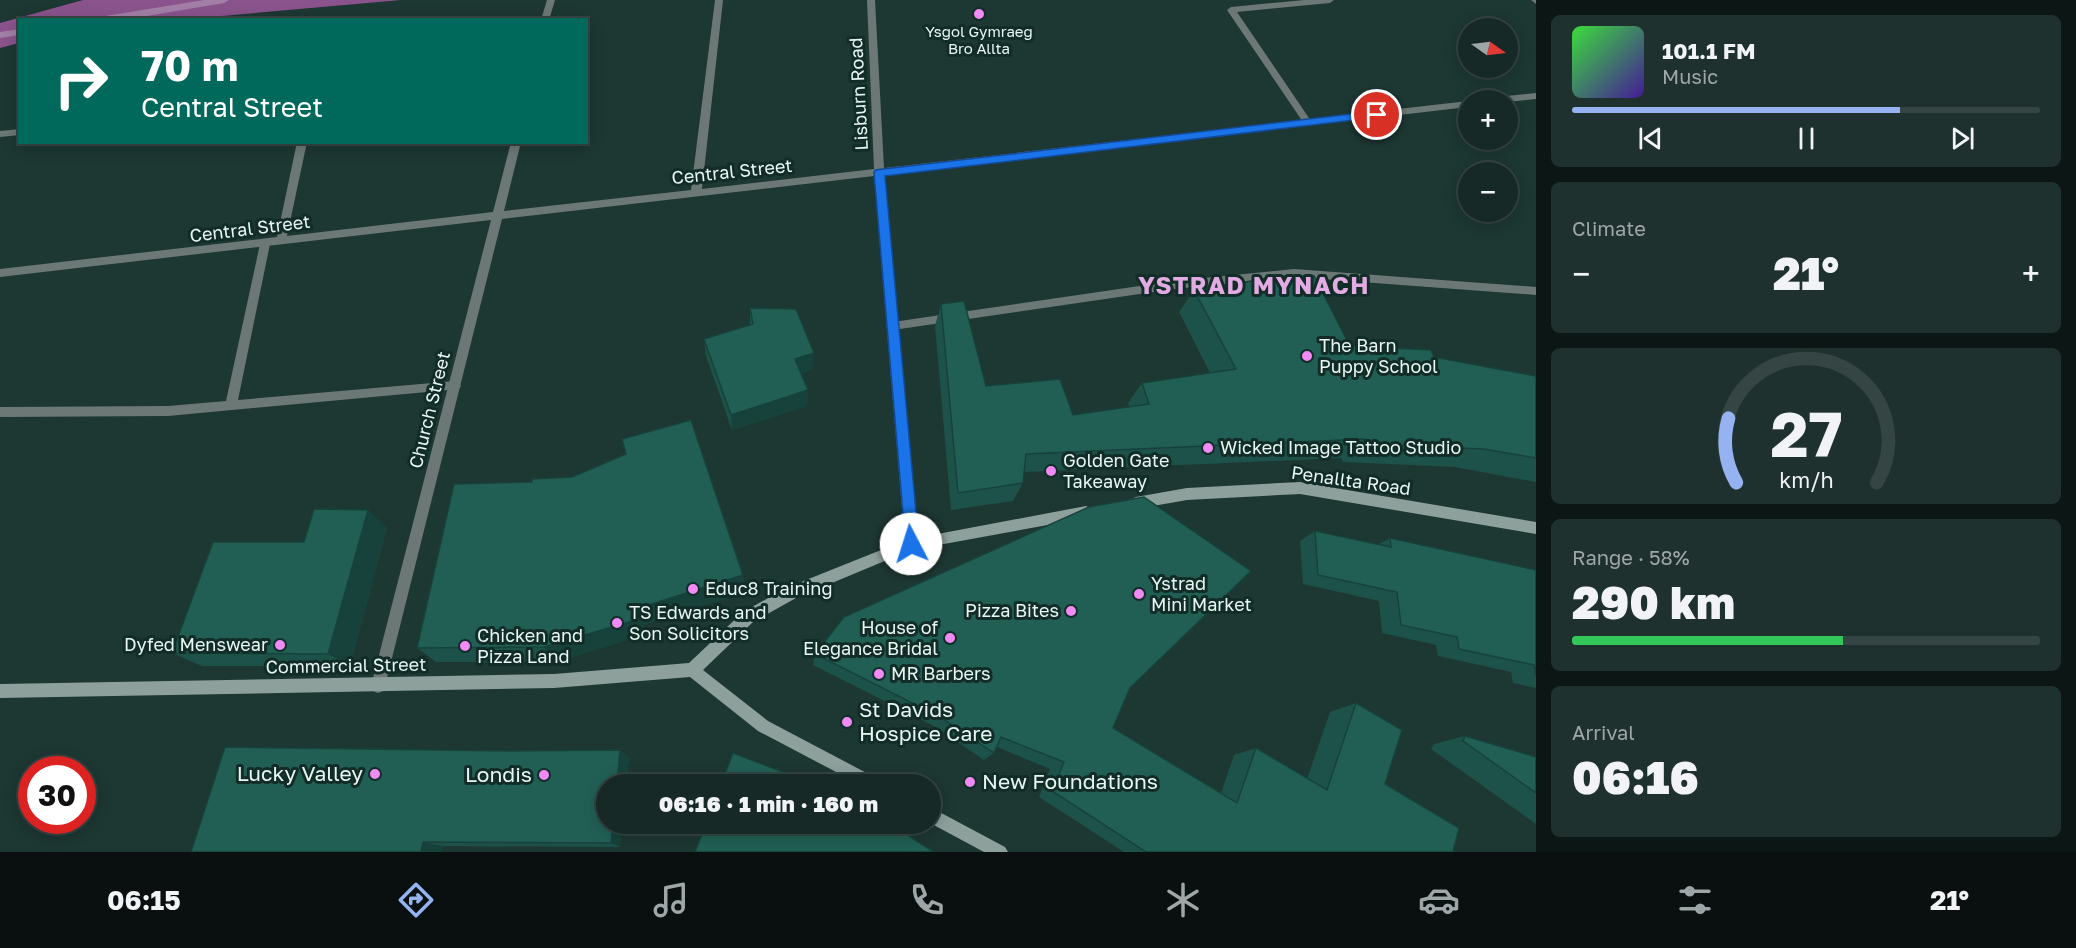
<!DOCTYPE html>
<html lang="en">
<head>
<meta charset="utf-8">
<style>
	body { margin:0; font-family:"Golos Text",sans-serif; background:#1f312e; color:#f1f3f6; height:100vh; display:flex; flex-direction:column; font-size:22px; white-space:nowrap }
	* { box-sizing:border-box; margin:0 }
	p { font-size:20px; color:#9ea6a7 }
	.icon { flex:none; width:33px; height:33px; fill:none; stroke:currentColor; stroke-width:2; stroke-linecap:round; stroke-linejoin:round }
	.map { position:relative; flex:1; overflow:hidden }
	.sheet { display:flex; flex-direction:column; gap:15px; padding:15px; background:#0c1715; width:540px }
	.sheet>* { flex:none }
	.guide { position:absolute; left:18px; top:18px; width:570px; height:126px; border-radius:0px; box-shadow:0 3px 15px #0003,0 0 0 2px #354543; background:#00695c; color:#fff; overflow:hidden }
	.needle { width:39px; rotate:104deg }
	.fabs { position:absolute; left:1458px; top:18px; display:grid; gap:12px }
	.fabs a { display:grid; place-items:center; width:60px; height:60px; border-radius:50%; background:#162926; box-shadow:0 3px 15px #0003,0 0 0 2px #354543; font-size:30px }
	.speed { position:absolute; left:18px; top:756px; display:flex; gap:12px; font-size:30px; font-weight:700; text-align:center }
	.speed>* { display:grid; place-content:center; width:78px; height:78px; border-radius:50%; background:#162926; box-shadow:0 3px 15px #0003,0 0 0 2px #354543; line-height:1 }
	.speed .limit { border:9px solid #d22; background:#fff; color:#111 }
	.pin { position:absolute; display:grid; place-items:center; width:51px; height:51px; color:#fff; margin:-26px; border:3px solid #fff; border-radius:50%; box-shadow:0 2px 6px #0007 }
	.me { position:absolute; width:66px; margin:-33px; rotate:355deg; stroke-linejoin:round; filter:drop-shadow(0 0 4px #0008) }
	.turn { display:flex; align-items:center; gap:21px; height:126px; padding:0 24px; font-size:27px }
	.turn .icon { width:78px; height:78px; stroke-width:2.5 }
	.turn b { display:block; font-size:42px; line-height:51px }
	.big { font-size:45px; font-weight:800; line-height:1.1 }
	.sheet .card { flex:1; display:flex; flex-direction:column; justify-content:center; gap:9px; min-width:0; padding:0 21px; border-radius:9px; background:#1f312e }
	.sheet .dial { align-items:center; gap:0 }
	.dial svg { height:156px; overflow:visible; fill:none; stroke:#354543; stroke-width:7; stroke-linecap:round; text-anchor:middle }
	.dial text { fill:#f1f3f6; stroke:none }
	.song { display:flex; align-items:center; gap:18px }
	.cover { width:72px; height:72px; border-radius:9px; background:linear-gradient(135deg,hsl(120 70% 55%),hsl(260 70% 35%)) }
	.played { height:6px; border-radius:3px; background:linear-gradient(90deg,#95b2f1 70%,#354543 70%) }
	.keys { display:flex; justify-content:space-around; direction:ltr }
	.heat { display:flex; justify-content:space-between; align-items:center; font-size:33px; direction:ltr }
	.charge { height:9px; border-radius:4px; background:linear-gradient(90deg,#34c759 58%,#354543 0) }
	.trip { position:absolute; left:596px; top:774px; width:345px; height:60px; border-radius:30px; background:#162926; box-shadow:0 3px 15px #0003,0 0 0 2px #354543; font-weight:800; line-height:60px; text-align:center }
	.menu { display:flex; height:96px; justify-content:space-around; align-items:center; background:#09100f; color:#9ea6a7 }
	.menu .icon { width:42px; height:42px }
	.menu .on { color:#95b2f1 }
	.menu b { font-size:27px; color:#f1f3f6 }
	main { display:flex; flex:1; min-height:0 }
	.map>svg:first-child { display:block }
</style>
</head>
<body>
<main>
<div class="map">
<svg width="1536" height="852" viewBox="0 0 1536 852">
	<rect width="100%" height="100%" fill="#1d3732"/>
	<path fill="#8a538c" d="M83 0H401L176 20H20L19 43 0 48V23Z"/>
	<g fill="none" stroke-linecap="round" stroke-linejoin="round">
		<path fill="#a17fa6" fill-rule="evenodd" d="M204 0H229L224 3 123 20H94L99 17Z
			M20 29V35L0 38V32Z"/>
		<path fill="#6c7875" fill-rule="evenodd" d="M1304 0H1334L1330 3 1237 12 1311 121V125H1305L1227 10 1231 7Z
			M265 240 270 244 238 400 455 381 459 383 461 386 459 389 168 416 0 417V407L168 406 226 401 260 244Z
			M1294 269 1536 287V295L1294 277 1174 289 893 330 887 326 893 322 1174 281Z"/>
		<path fill="#6c7875" fill-rule="evenodd" d="M547 0H555L549 20H541Z
			M715 0H723L702 189 874 169 867 0H875L884 168 1468 101V107L884 175 917 544 916 548 911 550 906 548 905 544 874 176 502 219 385 686 383 691 378 693 373 691 371 686 491 220 0 277V269L277 237 297 142H307L287 236 493 212 511 142H521L504 211 691 190Z
			M1531 0H1536V4Z
			M1536 93V99L1508 102V100H1492L1497 97Z
			M20 129V135L0 137V131Z"/>
		<path fill="#8da09c" fill-rule="evenodd" d="M1300 482 1536 522V534L1300 494 1187 500 1136 509 1132 507 1130 503 1132 499 1136 497 1187 488Z
			M1086 506 1090 508 1092 512 1090 516 1086 518 911 550 796 598 753 622 703 670 768 721 878 779 880 784H859L758 731 690 677 554 688 0 698V684L554 674 689 663 743 612 786 588 906 540Z
			M930 807 1005 847 1008 852H984L930 823Z"/>
	</g>
	<path fill="#1c5249" d="M1194 290 1350 346 1434 357 1536 376V482L1455 467 1343 462 1341 458 1024 472 1023 483 1013 501 951 510 935 326 941 304 986 386 1073 415 1129 407 1128 403 1142 383 1210 373 1179 312Z
		M750 308 813 369 801 374 808 390 807 406 732 430 706 356 704 339 750 325Z
		M532 482 743 575 745 592 643 625 646 634 556 662H436L417 648Z
		M368 510 387 528 350 666H202L172 653 304 542Z
		M1315 531 1379 544 1390 538 1536 570V688L1513 683 1511 672 1438 656 1436 645 1382 633 1379 601 1303 584 1300 541Z
		M815 654 1130 688 1113 728 1221 793 1234 755 1256 748 1307 779 1330 712 1356 703 1385 784 1453 852H1124L1039 797 1050 769 997 747 994 753 984 760 932 725 813 665Z
		M1465 736 1536 757V824L1431 749 1434 744Z
		M620 750 629 758 620 847 443 846 191 852 506 751Z"/>
	<path fill="#17423c" d="M814 353 813 369 794 376 795 359Z
		M808 390 807 406 732 430 731 415Z
		M368 510 387 528 350 666 328 654Z
		M743 575 745 592 643 625 646 634 556 662 544 647 636 609Z
		M620 750 629 758 626 784H617Z
		M613 824H622L620 847 611 843Z
		M423 842 443 846 442 852H421Z"/>
	<path fill="#215f55" stroke="#17423c" stroke-width="1.5" d="M1284 276H1314L1350 346 1431 350 1434 357 1536 376V458L1484 449 1367 444 1365 439 1026 454 1023 483 958 493 941 304 964 301 986 386 1060 379 1073 415 1149 404 1142 383 1236 369 1194 290Z
		M750 308 796 309 814 353 795 359 808 390 731 415 704 339 753 324Z
		M691 420 743 575 636 609 639 619 544 647 417 648 454 484 532 482V479L572 477 626 454 622 439Z
		M1144 497 1251 571 1130 688 1113 728 1237 803 1256 748 1327 790 1356 703 1402 730 1385 784 1459 828 1453 852H1146L1052 791 1064 762 1001 737 994 753 940 717 815 654 844 617 1089 507Z
		M314 509 368 510 328 654 172 653 213 542H304Z
		M1315 531 1391 547 1390 538 1536 570V676L1534 665 1459 649 1457 637 1401 625 1397 592 1318 575Z
		M1465 736 1536 757V793L1463 741Z
		M225 747 506 751 620 750 617 784H606V824H613L611 843 423 842 421 852H191Z
		M733 753 815 784H721Z
		M706 824H890L934 852H695Z"/>
	<path fill="#1a73e8" stroke="#114b97" stroke-width="1.5" d="M1377 111 1382 115 1380 117 885 176 919 544 916 549 911 551 906 549 874 173 875 170Z"/>
	<g fill="#f08bf5" stroke="#122c28" stroke-width="2">
		<circle cx="979" cy="14" r="6"/>
		<circle cx="1307" cy="356" r="6"/>
		<circle cx="1208" cy="448" r="6"/>
		<circle cx="1051" cy="471" r="6"/>
		<circle cx="693" cy="589" r="6"/>
		<circle cx="1139" cy="594" r="6"/>
		<circle cx="1071" cy="611" r="6"/>
		<circle cx="617" cy="623" r="6"/>
		<circle cx="950" cy="638" r="6"/>
		<circle cx="280" cy="645" r="6"/>
		<circle cx="465" cy="646" r="6"/>
		<circle cx="879" cy="674" r="6"/>
		<circle cx="847" cy="722" r="6"/>
		<circle cx="375" cy="774" r="6"/>
		<circle cx="544" cy="775" r="6"/>
		<circle cx="970" cy="782" r="6"/>
	</g>
	<g text-anchor="middle" stroke-width="6" stroke-linejoin="round" paint-order="stroke">
		<g font-size="15" fill="#e8f7f3" stroke="#122c28">
			<text x="979" y="37">Ysgol Gymraeg<tspan x="979" dy="17">Bro Allta</tspan></text>
		</g>
		<g font-size="18" fill="#e8f7f3" stroke="#122c28">
			<text transform="translate(859 94) rotate(-93)" y="6">Lisburn Road</text>
			<text transform="translate(732 172) rotate(-6)" y="6">Central Street</text>
			<text transform="translate(250 229) rotate(-7)" y="6">Central Street</text>
			<text transform="translate(430 410) rotate(-76)" y="6">Church Street</text>
			<text transform="translate(1351 481) rotate(8)" y="6">Penallta Road</text>
			<text transform="translate(346 666) rotate(-1)" y="6">Commercial Street</text>
		</g>
		<g font-size="18" fill="#e8f7f3" stroke="#122c28" text-anchor="start">
			<text x="1319" y="352">The Barn<tspan x="1319" dy="21">Puppy School</tspan></text>
			<text x="1220" y="454">Wicked Image Tattoo Studio</text>
			<text x="1063" y="467">Golden Gate<tspan x="1063" dy="21">Takeaway</tspan></text>
			<text x="1151" y="590">Ystrad<tspan x="1151" dy="21">Mini Market</tspan></text>
			<text x="705" y="595">Educ8 Training</text>
			<text x="1059" y="617" text-anchor="end">Pizza Bites</text>
			<text x="629" y="619">TS Edwards and<tspan x="629" dy="21">Son Solicitors</tspan></text>
			<text x="938" y="634" text-anchor="end">House of<tspan x="938" dy="21">Elegance Bridal</tspan></text>
			<text x="477" y="642">Chicken and<tspan x="477" dy="21">Pizza Land</tspan></text>
			<text x="268" y="651" text-anchor="end">Dyfed Menswear</text>
			<text x="891" y="680">MR Barbers</text>
		</g>
		<g font-size="21" fill="#e8f7f3" stroke="#122c28" text-anchor="start">
			<text x="859" y="717">St Davids<tspan x="859" dy="24">Hospice Care</tspan></text>
			<text x="363" y="781" text-anchor="end">Lucky Valley</text>
			<text x="532" y="782" text-anchor="end">Londis</text>
			<text x="982" y="789">New Foundations</text>
		</g>
		<g font-size="24" font-weight="bold" letter-spacing="1.5" fill="#e3abe4" stroke="#122c28">
			<text x="1254" y="294">YSTRAD MYNACH</text>
		</g>
	</g>
</svg>
<div class="fabs">
<a><svg class="needle" viewBox="-14 -14 28 28"><path d="M0-13l5 13h-10z" fill="#e53935"/><path d="M0 13l5-13h-10z" fill="#9ea6a7"/></svg></a>
<a>+</a>
<a>−</a>
</div>
<div class="speed"><div class="limit">30</div></div>
<div class="pin" style="left:1377px;top:115px;background:#d93025"><svg class="icon" aria-label="arrive" viewBox="0 0 24 24"><path d="M6 21V4h12l-3 4 3 4H6"/></svg></div>
<svg class="me" style="left:911px;top:544px" viewBox="-20 -20 40 40"><circle r="19" fill="#fff"/><path d="M0-13L10 11 0 6-10 11z" fill="#1a73e8"/></svg>
<div class="trip">06:16 · 1 min · 160 m</div>
<div class="guide">
<div class="turn"><svg class="icon" aria-label="right" viewBox="0 0 24 24"><path d="M7 20v-9h11M14 6l5 5-5 5"/></svg><div><b>70 m</b>Central Street</div></div>
</div>
</div>
<section class="sheet">
<div class="card">
<div class="song"><i class="cover"></i><div><b>101.1 FM</b><p>Music</p></div></div>
<div class="played"></div>
<div class="keys"><svg class="icon" aria-label="previous" viewBox="0 0 24 24"><path d="M18 5L8 12l10 7zM5 5v14"/></svg><svg class="icon" aria-label="pause" viewBox="0 0 24 24"><path d="M8 5v14M16 5v14"/></svg><svg class="icon" aria-label="next" viewBox="0 0 24 24"><path d="M6 5l10 7-10 7zM19 5v14"/></svg></div>
</div>
<div class="card"><p>Climate</p>
<div class="heat"><a>−</a><b class="big">21°</b><a>+</a></div>
</div>
<div class="card dial"><svg viewBox="0 0 100 80">
<path d="M14 69A42 42 0 1 1 86 69"/>
<path d="M14 69A42 42 0 0 1 10 36" stroke="#95b2f1"/>
<text x="50" y="56" font-size="32" font-weight="700">27</text>
<text x="50" y="72" font-size="11">km/h</text>
</svg></div>
<div class="card"><p>Range · 58%</p><b class="big">290 km</b><div class="charge"></div></div>
<div class="card"><p>Arrival</p><b class="big">06:16</b></div>
</section>
</main>
<nav class="menu">
<b>06:15</b>
<svg class="icon on" aria-label="directions" viewBox="0 0 24 24"><path d="M12 3l9 9-9 9-9-9zM9 14v-3h6M13 9l2 2-2 2"/></svg>
<svg class="icon" aria-label="music" viewBox="0 0 24 24"><path d="M9 18V5l10-2v13"/><circle cx="6" cy="18" r="3"/><circle cx="16" cy="16" r="3"/></svg>
<svg class="icon" aria-label="phone" viewBox="0 0 24 24"><path d="M5 4h4l2 5-3 2q2 4 5 5l2-3 5 2v4C11 20 4 13 5 4z"/></svg>
<svg class="icon" aria-label="climate" viewBox="0 0 24 24"><path d="M12 3v18M4 7l16 10M4 17L20 7"/></svg>
<svg class="icon" aria-label="car" viewBox="0 0 24 24"><path d="M5 17H2v-5l4-1 3-4h7l3 4 3 1v5h-3M9 17h6M6 11h13"/><circle cx="7" cy="17" r="2"/><circle cx="17" cy="17" r="2"/></svg>
<svg class="icon" aria-label="filters" viewBox="0 0 24 24"><path d="M4 7h16M4 17h16"/><circle cx="9" cy="7" r="2"/><circle cx="15" cy="17" r="2"/></svg>
<b>21°</b>
</nav>
</body>
</html>
